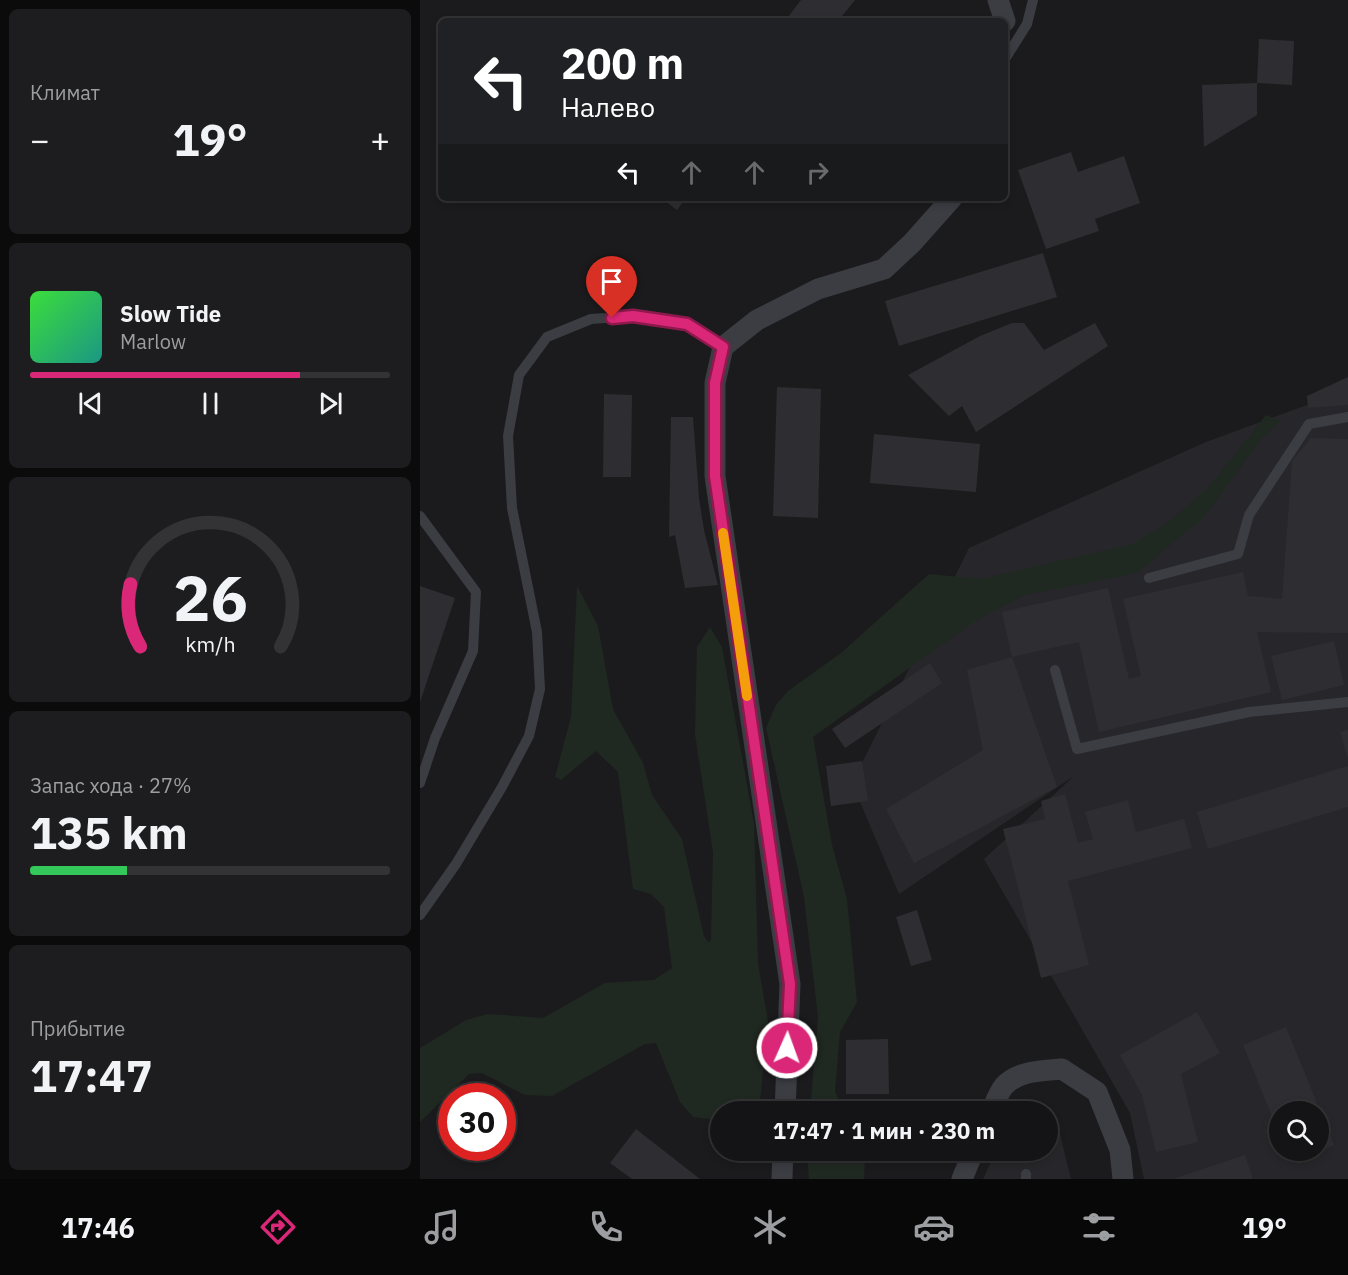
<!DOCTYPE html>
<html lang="ru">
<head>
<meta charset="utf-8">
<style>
	body { margin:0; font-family:"IBM Plex Sans",sans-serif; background:#1d1d1f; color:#f1f3f6; height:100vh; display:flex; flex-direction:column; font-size:22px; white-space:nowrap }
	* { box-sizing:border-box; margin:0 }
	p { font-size:20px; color:#9d9ea1 }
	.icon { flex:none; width:33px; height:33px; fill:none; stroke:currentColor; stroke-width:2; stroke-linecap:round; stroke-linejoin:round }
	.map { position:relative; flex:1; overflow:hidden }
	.side { display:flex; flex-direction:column; gap:9px; padding:9px; background:#0b0b0c; width:420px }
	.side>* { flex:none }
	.guide { position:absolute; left:18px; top:18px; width:570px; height:183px; border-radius:9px; box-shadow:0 3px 9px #0003,0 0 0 2px #333335; background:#202124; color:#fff; overflow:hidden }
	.buttons { position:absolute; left:849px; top:1101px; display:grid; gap:12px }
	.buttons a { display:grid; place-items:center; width:60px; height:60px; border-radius:50%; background:#141416; box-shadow:0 3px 9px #0003,0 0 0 2px #333335; font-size:30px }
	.speed { position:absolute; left:18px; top:1083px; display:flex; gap:12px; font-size:30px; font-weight:700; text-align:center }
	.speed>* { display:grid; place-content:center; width:78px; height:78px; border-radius:50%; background:#141416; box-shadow:0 3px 9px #0003,0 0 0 2px #333335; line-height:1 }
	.speed .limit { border:9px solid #d22; background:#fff; color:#111 }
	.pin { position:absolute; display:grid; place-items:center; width:51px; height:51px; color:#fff; margin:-62px -26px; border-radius:50% 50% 50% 0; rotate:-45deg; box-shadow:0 0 6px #0007 }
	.pin .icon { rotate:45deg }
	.me { position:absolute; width:66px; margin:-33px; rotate:2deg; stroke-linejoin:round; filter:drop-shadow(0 0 4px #0008) }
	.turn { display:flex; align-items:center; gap:21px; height:126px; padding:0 24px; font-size:27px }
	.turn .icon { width:78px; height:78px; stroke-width:2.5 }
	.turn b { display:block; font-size:42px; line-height:51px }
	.lanes { display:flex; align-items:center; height:57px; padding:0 24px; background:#0003; justify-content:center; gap:30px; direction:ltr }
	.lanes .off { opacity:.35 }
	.big { font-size:45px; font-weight:700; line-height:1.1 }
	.side .widget { flex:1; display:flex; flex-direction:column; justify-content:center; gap:9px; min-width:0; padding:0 21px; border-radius:9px; background:#1d1d1f }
	.side .dial { align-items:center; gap:0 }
	.dial svg { height:156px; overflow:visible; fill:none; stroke:#333335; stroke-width:7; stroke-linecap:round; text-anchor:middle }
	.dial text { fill:#f1f3f6; stroke:none }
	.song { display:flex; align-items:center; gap:18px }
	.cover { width:72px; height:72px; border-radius:9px; background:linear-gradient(135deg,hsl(120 70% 55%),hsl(170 70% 35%)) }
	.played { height:6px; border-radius:3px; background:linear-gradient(90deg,#db2777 75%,#333335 75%) }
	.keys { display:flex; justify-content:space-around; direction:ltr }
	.heat { display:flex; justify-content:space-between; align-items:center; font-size:33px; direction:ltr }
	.charge { height:9px; border-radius:4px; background:linear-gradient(90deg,#34c759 27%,#333335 0) }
	.trip { position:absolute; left:290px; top:1101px; width:348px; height:60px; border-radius:30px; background:#141416; box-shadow:0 3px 9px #0003,0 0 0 2px #333335; font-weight:700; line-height:60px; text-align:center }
	.tab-bar { display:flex; height:96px; justify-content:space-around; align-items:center; background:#080809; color:#9d9ea1 }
	.tab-bar .icon { width:42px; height:42px }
	.tab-bar .current { color:#db2777 }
	.tab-bar b { font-size:27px; color:#f1f3f6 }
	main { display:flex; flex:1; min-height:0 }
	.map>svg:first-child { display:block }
</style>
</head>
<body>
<main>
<section class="side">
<div class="widget"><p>Климат</p>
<div class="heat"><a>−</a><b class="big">19°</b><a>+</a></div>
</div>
<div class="widget">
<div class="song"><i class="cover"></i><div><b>Slow Tide</b><p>Marlow</p></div></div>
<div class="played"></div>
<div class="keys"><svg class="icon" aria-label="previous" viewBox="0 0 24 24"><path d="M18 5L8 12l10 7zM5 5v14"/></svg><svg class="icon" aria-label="pause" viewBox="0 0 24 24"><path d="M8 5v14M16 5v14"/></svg><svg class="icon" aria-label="next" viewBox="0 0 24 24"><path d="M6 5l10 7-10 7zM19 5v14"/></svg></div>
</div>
<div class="widget dial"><svg viewBox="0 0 100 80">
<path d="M14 69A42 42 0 1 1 86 69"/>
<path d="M14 69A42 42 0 0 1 9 37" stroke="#db2777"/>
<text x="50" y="56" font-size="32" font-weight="700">26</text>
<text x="50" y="72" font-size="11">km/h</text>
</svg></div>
<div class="widget"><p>Запас хода · 27%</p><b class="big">135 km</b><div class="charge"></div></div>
<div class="widget"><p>Прибытие</p><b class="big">17:47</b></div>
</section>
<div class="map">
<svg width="928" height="1179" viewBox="0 0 928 1179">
	<rect width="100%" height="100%" fill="#1b1b1d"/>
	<path fill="#27272b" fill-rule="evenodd" d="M928 390V1179H724L710 1113 564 859 654 776 479 894 432 783 549 548 786 442ZM860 1112H898V1150H860Z
		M635 1114 651 1179H563L576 1151 627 1150V1116Z"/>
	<path fill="#202921" d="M846 415 861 421 843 437 785 516 717 573 605 595 554 622 393 737 412 845 427 899 437 1002 420 1032 415 1091 420 1104 431 1111H390L398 1017 384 897 346 728 356 705 368 691 421 653 509 574 560 579 712 544 746 524 787 489Z
		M157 586 178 626 193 709 223 763 232 795 262 839 284 936 289 943 291 939 293 852 275 734 277 647 290 627 302 647 334 823 338 964 348 1021 339 1111 300 1112V1120L273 1117 260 1102 236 1043 225 1044 132 1096 105 1095 62 1073 49 1074 0 1122V1048L46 1020 68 1014 123 1018 185 983 234 980 252 968 244 907 231 894 213 889 198 772 176 751 141 780 135 777 151 717Z
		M387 1151H443L445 1160 444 1179H389Z"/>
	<path fill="#2e2e32" d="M381 0H435L418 21H365Z
		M839 39 874 41 872 85 837 83V115L784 147 782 85 837 83Z
		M651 152 658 172 704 156 720 203 675 219 679 231 626 249 598 170Z
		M241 198H266L257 210Z
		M623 253 637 297 479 346 465 301Z
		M592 323H604L624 350 675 323 688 346 556 432 542 406 529 416 488 375 560 336Z
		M928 377V405L888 408 887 396Z
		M357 387 401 389 398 518 353 516Z
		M184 394 212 395 211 477H183Z
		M251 417H273L279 498 284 530 298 585 265 588 255 535 249 537Z
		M454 434 560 444 556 492 450 483Z
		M891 438 928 439V633L837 632 851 692 679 732 659 642 592 657 582 612 688 588 709 679 721 676 703 599 823 572 828 596 862 599 872 461Z
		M0 586 35 598 0 702Z
		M914 641 924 685 862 700 851 656Z
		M592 657 637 787 494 863 466 809 563 750 547 670Z
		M510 663 522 683 425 748 412 729Z
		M928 730V756H927L920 732Z
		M442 761 448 801 411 806 406 766Z
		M928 766V807L788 849 777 812Z
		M645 794 658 843 673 839 665 812 708 800 716 832 764 819 772 848 648 881 669 965 621 978 583 829 625 819 621 801Z
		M497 910 512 960 491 966 476 917Z
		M777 1012 800 1053 761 1074 778 1142 736 1152 722 1095 700 1055Z
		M866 1027 914 1145 872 1163 867 1150H898V1112H860L859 1133 823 1045Z
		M468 1039 469 1094H426V1040Z
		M216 1129 280 1179H212L190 1163Z
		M825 1155 833 1179H753Z"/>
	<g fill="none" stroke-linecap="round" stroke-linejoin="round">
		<path stroke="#3b3d43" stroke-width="10" d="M585 59 607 24 613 0
			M0 516 56 592 53 651 15 738 0 783
			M729 578 818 554 829 515 889 424 928 417
			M635 670 657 749 829 712 928 702
			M0 915 36 864 82 787 109 736 120 689 117 632 92 508 88 436 99 375 127 337 171 319 213 316 267 324 303 347
			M606 1179V1174"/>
		<path stroke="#3b3d43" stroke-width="21" d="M578 0 585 21
			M365 1112 370 984 295 476V383L303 347 337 320 398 289 464 269 492 243 532 198
			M571 1112C575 1104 578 1093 584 1086 599 1070 623 1071 642 1069L677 1092 700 1150 703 1179
			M362 1179 363 1150
			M542 1179 554 1150"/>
	</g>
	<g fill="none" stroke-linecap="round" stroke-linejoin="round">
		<g stroke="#8e194d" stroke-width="15">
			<path id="route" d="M192 318 213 316 267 324 303 347 295 383V476L370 984 367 1048"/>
		</g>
		<use href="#route" stroke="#db2777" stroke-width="10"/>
		<path stroke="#f59e0b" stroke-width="10" d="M303 533 327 696"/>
	</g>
</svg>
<div class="buttons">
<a><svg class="icon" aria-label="search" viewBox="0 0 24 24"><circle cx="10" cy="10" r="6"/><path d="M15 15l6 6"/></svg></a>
</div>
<div class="speed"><div class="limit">30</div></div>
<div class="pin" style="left:192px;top:318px;background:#d93025"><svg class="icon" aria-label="arrive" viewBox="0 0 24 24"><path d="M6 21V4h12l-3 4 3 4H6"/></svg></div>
<svg class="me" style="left:367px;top:1048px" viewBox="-20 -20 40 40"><circle r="17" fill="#db2777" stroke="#fff" stroke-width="3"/><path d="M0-11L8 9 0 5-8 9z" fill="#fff"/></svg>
<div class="trip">17:47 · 1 мин · 230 m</div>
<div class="guide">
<div class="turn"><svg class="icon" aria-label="left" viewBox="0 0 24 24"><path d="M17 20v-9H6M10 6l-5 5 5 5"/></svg><div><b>200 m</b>Налево</div></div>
<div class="lanes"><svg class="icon" aria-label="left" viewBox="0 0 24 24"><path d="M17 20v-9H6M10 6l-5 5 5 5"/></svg><svg class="icon off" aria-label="ahead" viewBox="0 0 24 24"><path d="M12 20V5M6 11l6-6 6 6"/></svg><svg class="icon off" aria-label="ahead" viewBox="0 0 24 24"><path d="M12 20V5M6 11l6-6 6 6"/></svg><svg class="icon off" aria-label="right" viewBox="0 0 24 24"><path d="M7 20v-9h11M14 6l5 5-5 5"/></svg></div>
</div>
</div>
</main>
<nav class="tab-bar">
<b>17:46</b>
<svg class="icon current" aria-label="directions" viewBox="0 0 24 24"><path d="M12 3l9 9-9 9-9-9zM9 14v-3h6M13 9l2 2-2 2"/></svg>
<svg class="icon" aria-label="music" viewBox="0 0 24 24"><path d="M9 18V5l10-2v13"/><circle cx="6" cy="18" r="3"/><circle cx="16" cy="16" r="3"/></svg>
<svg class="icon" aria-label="phone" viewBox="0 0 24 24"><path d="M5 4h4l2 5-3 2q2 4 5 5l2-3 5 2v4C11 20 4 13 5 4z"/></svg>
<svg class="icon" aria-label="climate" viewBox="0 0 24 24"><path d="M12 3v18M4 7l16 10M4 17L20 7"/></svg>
<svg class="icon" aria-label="car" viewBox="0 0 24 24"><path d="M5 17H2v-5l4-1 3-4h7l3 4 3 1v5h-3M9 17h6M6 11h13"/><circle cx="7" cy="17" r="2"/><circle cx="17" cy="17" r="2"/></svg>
<svg class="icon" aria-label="filters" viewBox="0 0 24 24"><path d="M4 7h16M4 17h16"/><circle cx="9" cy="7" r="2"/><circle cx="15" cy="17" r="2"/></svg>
<b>19°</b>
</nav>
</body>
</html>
